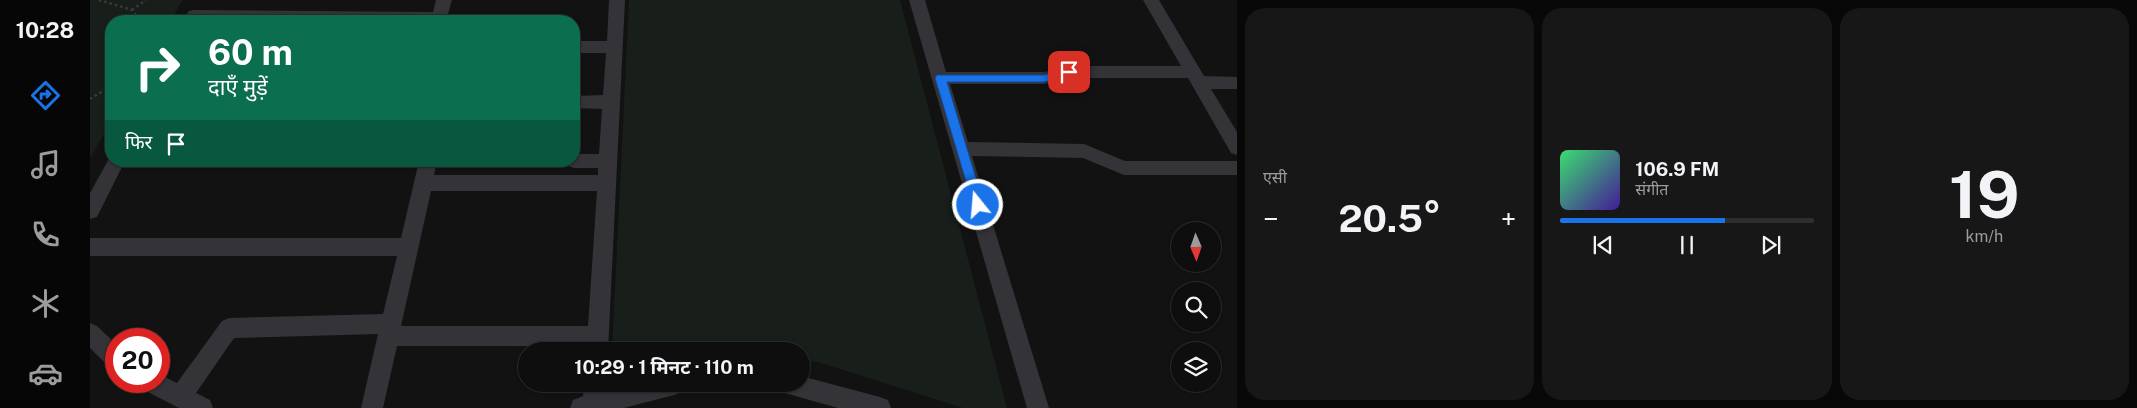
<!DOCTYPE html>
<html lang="hi">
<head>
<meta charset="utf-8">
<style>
	body { margin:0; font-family:"Public Sans","Noto Sans Devanagari",sans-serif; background:#171717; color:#f1f3f6; height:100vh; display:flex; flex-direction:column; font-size:19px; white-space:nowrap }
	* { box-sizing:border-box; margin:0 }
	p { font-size:16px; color:#9b9c9e }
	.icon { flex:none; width:28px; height:28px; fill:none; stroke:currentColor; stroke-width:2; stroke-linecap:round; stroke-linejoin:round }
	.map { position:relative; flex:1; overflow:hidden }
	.details { display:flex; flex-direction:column; gap:8px; padding:8px; background:#080808; width:900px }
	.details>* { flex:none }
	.banner { position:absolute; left:15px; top:15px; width:475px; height:152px; border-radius:20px; box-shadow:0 1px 4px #0004,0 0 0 1px #2e2e2e; background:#0b6e4f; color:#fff; overflow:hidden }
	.needle { width:32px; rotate:178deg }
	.buttons { position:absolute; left:1081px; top:222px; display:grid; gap:10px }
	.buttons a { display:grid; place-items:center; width:50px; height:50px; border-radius:50%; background:#0e0e0e; box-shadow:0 1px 4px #0004,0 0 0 1px #2e2e2e; font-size:25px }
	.speed { position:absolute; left:15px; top:328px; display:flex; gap:10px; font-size:25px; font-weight:700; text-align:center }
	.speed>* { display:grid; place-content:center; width:65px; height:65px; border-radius:50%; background:#0e0e0e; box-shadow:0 1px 4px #0004,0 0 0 1px #2e2e2e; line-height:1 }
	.speed .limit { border:8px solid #d22; background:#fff; color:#111 }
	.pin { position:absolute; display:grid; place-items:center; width:42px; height:42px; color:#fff; margin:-21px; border-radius:10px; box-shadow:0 2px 8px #0006 }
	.me { position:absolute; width:55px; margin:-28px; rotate:343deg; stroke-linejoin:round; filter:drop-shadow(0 0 4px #0008) }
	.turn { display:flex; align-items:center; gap:18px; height:105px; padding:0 20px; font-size:22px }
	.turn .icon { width:65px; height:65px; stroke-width:2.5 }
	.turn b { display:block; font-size:35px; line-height:42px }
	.then { display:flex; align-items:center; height:48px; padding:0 20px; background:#0003; gap:10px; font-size:19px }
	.big { font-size:38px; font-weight:700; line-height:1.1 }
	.details .tile { flex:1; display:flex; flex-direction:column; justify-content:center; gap:8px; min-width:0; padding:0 18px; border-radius:20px; background:#171717 }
	.details .dial { align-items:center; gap:0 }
	.dial b { font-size:65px; line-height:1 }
	.song { display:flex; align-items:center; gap:15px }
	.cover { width:60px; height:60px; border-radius:8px; background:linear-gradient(135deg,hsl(140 70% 55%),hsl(260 70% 35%)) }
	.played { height:5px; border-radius:2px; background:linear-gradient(90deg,#1a73e8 65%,#2e2e2e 65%) }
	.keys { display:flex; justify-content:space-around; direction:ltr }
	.heat { display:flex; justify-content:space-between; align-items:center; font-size:28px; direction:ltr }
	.details .tiles { flex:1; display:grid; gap:8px; grid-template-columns:repeat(3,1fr) }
	.trip { position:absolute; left:428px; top:342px; width:292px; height:50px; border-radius:25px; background:#0e0e0e; box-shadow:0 1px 4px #0004,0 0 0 1px #2e2e2e; font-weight:700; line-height:50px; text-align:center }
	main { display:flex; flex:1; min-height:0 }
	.tabs { display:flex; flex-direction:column; width:90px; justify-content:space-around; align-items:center; background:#060606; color:#9b9c9e }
	.tabs .icon { width:35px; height:35px }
	.tabs .active { color:#1a73e8 }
	.tabs b { font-size:22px; color:#f1f3f6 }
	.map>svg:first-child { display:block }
</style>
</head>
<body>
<main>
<nav class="tabs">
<b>10:28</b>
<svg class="icon active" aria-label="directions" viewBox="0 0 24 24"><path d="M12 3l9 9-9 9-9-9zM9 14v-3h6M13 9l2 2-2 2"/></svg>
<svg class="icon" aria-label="music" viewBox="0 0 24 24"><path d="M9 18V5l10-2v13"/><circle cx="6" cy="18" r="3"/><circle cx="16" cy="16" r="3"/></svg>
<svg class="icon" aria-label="phone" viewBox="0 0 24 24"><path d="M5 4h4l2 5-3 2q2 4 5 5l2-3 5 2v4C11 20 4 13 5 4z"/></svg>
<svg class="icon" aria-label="climate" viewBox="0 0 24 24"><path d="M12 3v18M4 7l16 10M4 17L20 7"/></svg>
<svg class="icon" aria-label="car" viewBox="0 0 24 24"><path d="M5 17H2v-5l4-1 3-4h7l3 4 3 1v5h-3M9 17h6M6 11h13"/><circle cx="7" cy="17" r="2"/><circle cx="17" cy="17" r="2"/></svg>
</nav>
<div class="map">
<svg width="1147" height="408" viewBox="0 0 1147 408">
	<rect width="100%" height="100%" fill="#121213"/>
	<path fill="#181e1a" d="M0 0H93L80 21H21V122L0 158Z
		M539 0H810L917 408H873L728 362 711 361V351H522Z"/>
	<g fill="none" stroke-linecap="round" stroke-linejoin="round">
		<path stroke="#393a3f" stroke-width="2.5" stroke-dasharray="2.5 3" stroke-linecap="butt" d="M9 0 42 10 51 21
			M42 10 56 0
			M0 99 21 86"/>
		<path fill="#333338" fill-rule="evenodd" d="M346 0H362L356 21 104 20 99 19 96 15 99 11 104 10 343 12Z
			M519 0H535L518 351H496L497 346H307L293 408H271L288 334 144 338 106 393 120 400 123 408H89L52 389 49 381H69V374L87 383 132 321 139 318 293 314 307 256H0V238H311L329 161H347L344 175H508V168H484L478 166 475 161H484V154H509L512 109 484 108V96L513 95 516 53H484V41H517ZM341 191H507L498 326H311Z
			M819 0H835L856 72H954L979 66H1091L1053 0H1069L1114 76 1147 77V89H1121L1147 132V155L1141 153 1098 78H979L954 84H860L878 142 994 144 1035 161H1147V175H1034L993 158 882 156 959 408H937Z
			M21 155V161H35L7 217 0 219V193Z
			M0 323 7 326 26 344V369L18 366 0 348Z
			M711 376 790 397 798 400 801 408H748L691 392 688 384H711Z
			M494 384H516V390L542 384H595L592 392 584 395 534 408H480L483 400 493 396Z"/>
	</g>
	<path fill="#1a73e8" stroke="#114b97" d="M979 68 983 69V75L954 82H857L894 205 892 208H884L845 78 847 75H954Z"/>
</svg>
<div class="buttons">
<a><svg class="needle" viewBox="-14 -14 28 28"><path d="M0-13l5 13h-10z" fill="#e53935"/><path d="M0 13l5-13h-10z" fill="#9b9c9e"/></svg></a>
<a><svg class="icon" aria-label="search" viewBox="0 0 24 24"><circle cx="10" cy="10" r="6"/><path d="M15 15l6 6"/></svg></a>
<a><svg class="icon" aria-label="layers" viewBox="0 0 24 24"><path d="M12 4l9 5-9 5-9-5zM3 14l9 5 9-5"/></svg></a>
</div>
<div class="speed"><div class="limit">20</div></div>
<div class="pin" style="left:979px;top:72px;background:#d93025"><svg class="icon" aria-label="arrive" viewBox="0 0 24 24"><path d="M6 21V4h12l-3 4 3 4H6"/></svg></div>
<svg class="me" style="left:888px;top:205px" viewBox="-20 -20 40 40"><circle r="17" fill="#1a73e8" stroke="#fff" stroke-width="3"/><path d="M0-11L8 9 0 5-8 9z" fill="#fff"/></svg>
<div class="trip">10:29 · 1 मिनट · 110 m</div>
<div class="banner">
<div class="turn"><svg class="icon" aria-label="right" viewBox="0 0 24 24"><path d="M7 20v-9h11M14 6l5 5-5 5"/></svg><div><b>60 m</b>दाएँ मुड़ें</div></div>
<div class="then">फिर<svg class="icon" aria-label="arrive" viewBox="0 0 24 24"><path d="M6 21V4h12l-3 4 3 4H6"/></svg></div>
</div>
</div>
<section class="details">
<div class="tiles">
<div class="tile"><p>एसी</p>
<div class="heat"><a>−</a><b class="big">20.5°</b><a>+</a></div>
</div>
<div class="tile">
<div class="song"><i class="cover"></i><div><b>106.9 FM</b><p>संगीत</p></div></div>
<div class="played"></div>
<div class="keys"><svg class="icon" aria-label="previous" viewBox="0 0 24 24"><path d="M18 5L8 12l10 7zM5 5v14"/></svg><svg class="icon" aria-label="pause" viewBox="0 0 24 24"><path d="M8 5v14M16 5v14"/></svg><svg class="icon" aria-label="next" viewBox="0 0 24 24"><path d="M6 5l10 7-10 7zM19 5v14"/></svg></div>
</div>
<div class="tile dial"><b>19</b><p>km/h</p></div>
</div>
</section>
</main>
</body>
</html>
